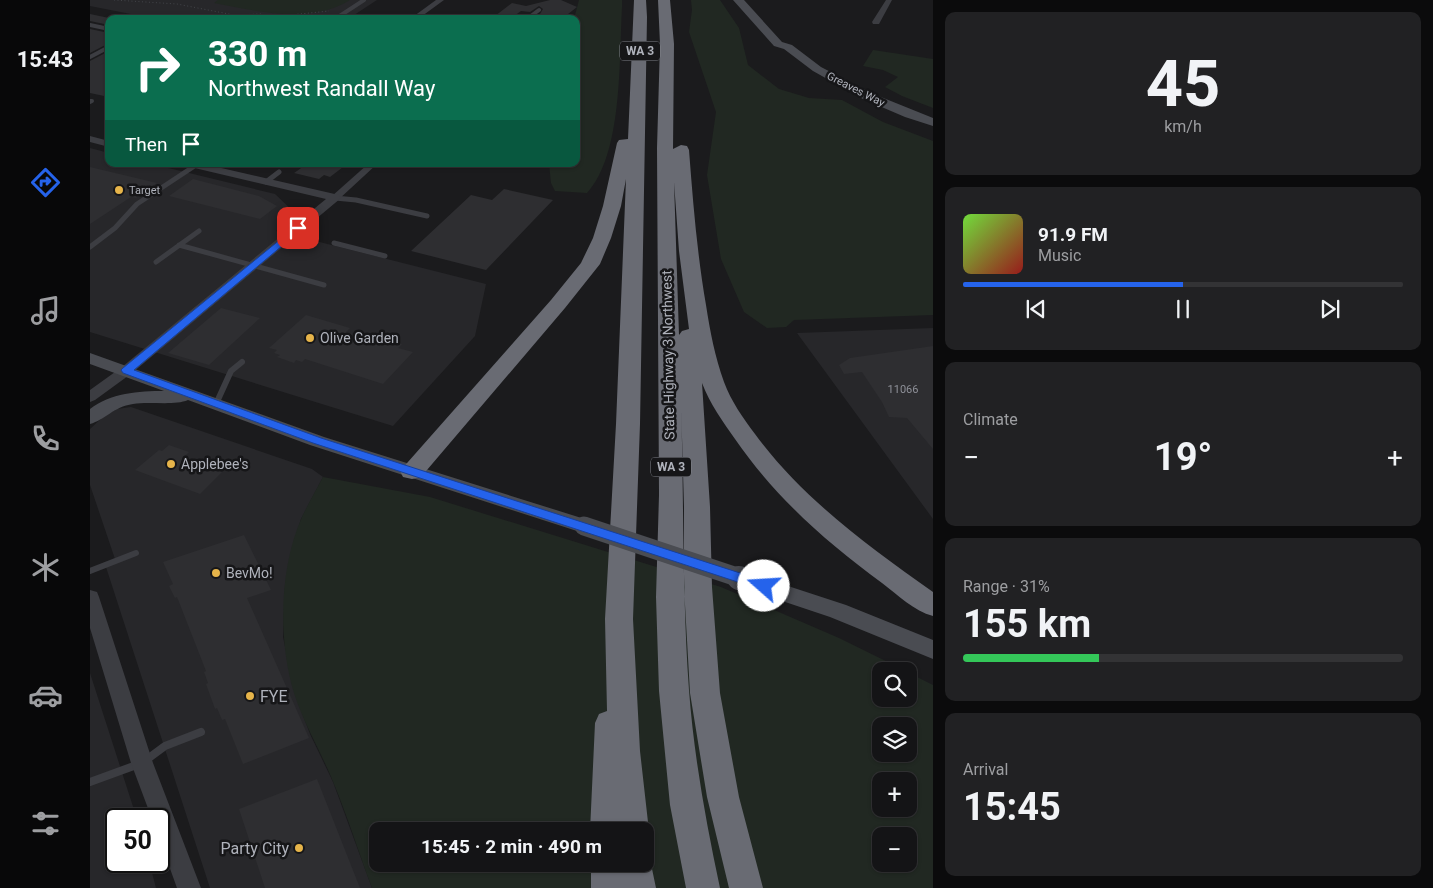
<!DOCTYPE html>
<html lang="en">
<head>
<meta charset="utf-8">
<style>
	body { margin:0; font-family:Roboto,sans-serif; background:#212123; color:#f1f3f6; height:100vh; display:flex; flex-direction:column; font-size:19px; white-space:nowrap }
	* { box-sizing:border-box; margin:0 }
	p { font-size:16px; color:#9d9ea1 }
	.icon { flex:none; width:28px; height:28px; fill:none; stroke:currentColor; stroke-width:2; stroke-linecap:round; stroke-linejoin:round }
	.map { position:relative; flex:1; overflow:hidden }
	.panel { display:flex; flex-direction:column; gap:12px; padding:12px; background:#0b0b0c; width:500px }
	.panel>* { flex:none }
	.top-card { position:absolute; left:15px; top:15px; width:475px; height:152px; border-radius:10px; box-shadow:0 1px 4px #0004,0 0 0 1px #333335; background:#0b6e4f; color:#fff; overflow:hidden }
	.fabs { position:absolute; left:782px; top:662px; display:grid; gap:10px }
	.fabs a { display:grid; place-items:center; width:45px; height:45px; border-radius:10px; background:#141416; box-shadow:0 1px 4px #0004,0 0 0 1px #333335; font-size:25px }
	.speed { position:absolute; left:15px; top:808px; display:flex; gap:10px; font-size:25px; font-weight:700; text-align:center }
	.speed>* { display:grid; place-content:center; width:65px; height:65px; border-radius:50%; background:#141416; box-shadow:0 1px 4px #0004,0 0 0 1px #333335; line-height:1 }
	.speed .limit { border:2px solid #111; border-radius:8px; background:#fff; color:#111 }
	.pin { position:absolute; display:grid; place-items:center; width:42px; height:42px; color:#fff; margin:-21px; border-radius:10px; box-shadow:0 2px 8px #0006 }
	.me { position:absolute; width:55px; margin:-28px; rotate:289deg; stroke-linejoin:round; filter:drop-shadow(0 0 4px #0008) }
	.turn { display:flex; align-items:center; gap:18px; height:105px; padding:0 20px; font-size:22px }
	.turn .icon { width:65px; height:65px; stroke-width:2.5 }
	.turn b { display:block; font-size:35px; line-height:42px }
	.then { display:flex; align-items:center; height:48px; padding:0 20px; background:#0003; gap:10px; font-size:19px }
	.big { font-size:38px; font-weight:700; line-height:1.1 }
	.panel .card { flex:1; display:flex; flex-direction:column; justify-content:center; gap:8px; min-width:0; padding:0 18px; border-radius:10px; background:#212123 }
	.panel .dial { align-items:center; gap:0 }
	.dial b { font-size:65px; line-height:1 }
	.song { display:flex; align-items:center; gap:15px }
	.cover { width:60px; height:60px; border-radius:8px; background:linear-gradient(135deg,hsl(100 70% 55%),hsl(0 70% 35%)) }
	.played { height:5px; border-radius:2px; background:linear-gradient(90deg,#2563eb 50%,#333335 50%) }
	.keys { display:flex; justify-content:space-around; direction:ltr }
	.heat { display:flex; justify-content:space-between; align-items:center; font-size:28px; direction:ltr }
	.charge { height:8px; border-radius:4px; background:linear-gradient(90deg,#34c759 31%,#333335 0) }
	.trip { position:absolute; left:279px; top:822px; width:285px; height:50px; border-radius:10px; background:#141416; box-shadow:0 1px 4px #0004,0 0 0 1px #333335; font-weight:700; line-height:50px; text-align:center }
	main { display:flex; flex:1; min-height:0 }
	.dock { display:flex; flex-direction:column; width:90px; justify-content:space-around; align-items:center; background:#080809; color:#9d9ea1 }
	.dock .icon { width:35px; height:35px }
	.dock .selected { color:#2563eb }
	.dock b { font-size:22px; color:#f1f3f6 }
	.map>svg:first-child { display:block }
</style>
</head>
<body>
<main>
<nav class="dock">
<b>15:43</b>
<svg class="icon selected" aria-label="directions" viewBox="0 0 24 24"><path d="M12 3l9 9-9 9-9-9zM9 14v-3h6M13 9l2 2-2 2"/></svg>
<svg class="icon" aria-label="music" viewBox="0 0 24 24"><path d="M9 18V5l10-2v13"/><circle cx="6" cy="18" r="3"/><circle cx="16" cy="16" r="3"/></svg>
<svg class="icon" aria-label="phone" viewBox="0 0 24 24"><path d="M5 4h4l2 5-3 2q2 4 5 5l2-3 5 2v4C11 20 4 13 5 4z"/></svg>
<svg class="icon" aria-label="climate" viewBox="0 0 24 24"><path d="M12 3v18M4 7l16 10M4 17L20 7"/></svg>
<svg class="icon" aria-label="car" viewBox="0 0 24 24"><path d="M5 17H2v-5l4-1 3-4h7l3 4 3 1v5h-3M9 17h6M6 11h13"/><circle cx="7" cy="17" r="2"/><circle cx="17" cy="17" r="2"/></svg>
<svg class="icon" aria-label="filters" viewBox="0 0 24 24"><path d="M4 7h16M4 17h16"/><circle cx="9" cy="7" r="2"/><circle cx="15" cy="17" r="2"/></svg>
</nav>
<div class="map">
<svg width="843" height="888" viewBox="0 0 843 888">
	<rect width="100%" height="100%" fill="#1b1b1d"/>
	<path fill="#27272a" d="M0 0H287L258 19H66L0 6Z
		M0 148 19 153V164H62L185 194 206 214 186 231 396 284 385 336 303 426 0 332Z
		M843 328V519L707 333Z
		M41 407 222 469 233 477 211 519 201 552 195 585 193 637 205 694 220 734 243 782 282 888H120L16 567 26 562 0 485V429L15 415 27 409Z
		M0 673 47 819H26V861H59L66 888H0Z"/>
	<path fill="#212822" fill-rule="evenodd" d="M128 0H260C219 25 168 11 124 3Z
		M489 0H532V7C529 59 533 154 497 193L465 191 461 183 459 164H486V19H484Z
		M601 0H630L649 28 658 65 689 89 719 98 752 100 793 122 843 141V315L704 320 696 327 677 328 654 312 631 259 617 175 626 112 599 32 602 10Z
		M783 50 843 59V108L812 96 795 87 808 77 793 70 773 66Z
		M233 477 340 497 631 587 749 638 816 671H791V699H819V673L843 685V888H282C269 853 258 818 244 784 232 753 214 725 204 693 188 641 189 568 212 517 218 504 226 490 233 477ZM791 726H819V754H791ZM791 781H819V809H791ZM288 831H555V864H288ZM791 836H819V864H791Z"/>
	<path fill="#2e2e31" d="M460 0H471L487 7 473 18 450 14 453 9 449 6 440 12 431 11 420 19H401L422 3 436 6Z
		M0 14 19 18V25L0 21Z
		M0 29 19 33V43L0 53Z
		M19 51V97L0 93V61Z
		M217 164H257L240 177 234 175 229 179 204 173Z
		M0 167 67 183 46 198 41 197 0 224Z
		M103 179 169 196 187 206 170 219 79 196Z
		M414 189 463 200 396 270 321 251 381 195 402 200Z
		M131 308 170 318 119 365 78 353Z
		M216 315 260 328 256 332 286 341 289 337 312 344 308 348 323 352 293 384 215 359 212 362 206 360 204 363 187 357 190 355 184 353 187 350 179 348Z
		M843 346V449L817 418 799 417 792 402 772 372 754 374 749 365 760 358Z
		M79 445 99 452 93 458 132 472 110 494 45 470 69 450 72 451Z
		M154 535 181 590 157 598 219 738 153 764 135 719 132 720 127 708 125 709 116 684 118 683 114 672 116 671 87 597 85 598 79 586 83 584 73 562Z
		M227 779 270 888H175L149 809Z"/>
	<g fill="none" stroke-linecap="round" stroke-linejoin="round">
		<path stroke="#424449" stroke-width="1" stroke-dasharray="1 2.5" stroke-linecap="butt" d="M24 0 87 4 144 15 171 14 194 19
			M190 16 239 11"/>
		<path stroke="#3c3d42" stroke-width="4" d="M245 19 274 0
			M437 19 449 10
			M0 25 19 29
			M0 57 19 47
			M0 101H2L0 102"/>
		<path stroke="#3c3d42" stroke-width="5" d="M176 182 189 172
			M245 198 266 200 337 216
			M244 243 295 256
			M89 245 234 285
			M0 247 25 228 47 204 106 165
			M66 262 109 231"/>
		<path stroke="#3c3d42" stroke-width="6" d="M126 404 141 371 152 362
			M0 571 46 553"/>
		<path stroke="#3c3d42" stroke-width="8" d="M0 782 52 763 75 746 111 732"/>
		<path fill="#3c3d42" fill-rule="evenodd" d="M346 0H354L328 19H320Z
			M796 0H802L789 24H783L782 22Z
			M278 164H287L248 200H242V196Z"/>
		<path fill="#3c3d42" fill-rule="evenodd" d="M0 136 19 141V147L0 142Z
			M94 164H114L249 195 251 198 42 373 5 400 0 402V390L32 367 236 199 96 166Z
			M0 590 7 592 9 597 63 763 111 888H87L69 838V819H62L41 763 0 628Z"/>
		<path fill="#4a4c52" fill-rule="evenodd" d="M643 0H654L692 42 702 45 731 67 781 93 843 118V126L815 117 773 99 723 71 694 49 684 46Z
			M0 353 234 437 501 521 504 526 501 531 494 533 487 531 220 445 98 400C84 406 59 401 43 404 23 407 15 420 0 424V409C20 393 49 391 74 391L0 364Z
			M655 572 756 605 843 640V659L740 617 647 586 644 580 647 574Z"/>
		<path fill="#696b73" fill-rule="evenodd" d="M544 0H556L557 17 550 424 543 619 550 751 559 831 555 839V831H500L505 723 509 714 517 711 515 619 526 424 536 179 531 206 521 238 510 264 475 308 331 477 322 479 313 477 310 471 461 300 491 263 503 238 513 206 527 143 529 140 538 139Z
			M568 0H580L584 44 583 149 591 145 597 146 599 150C603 202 607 253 616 305 620 331 625 357 634 382 641 401 653 418 665 434 713 499 778 546 843 592V616C824 611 808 595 792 583 736 542 685 497 645 439 633 422 620 404 612 383L620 507 622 587 630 693 649 797 673 888H639L617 797 600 693 594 587V507L591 402C594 498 592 594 599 690 604 757 616 822 630 888H596L580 805 569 691 566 597 569 495 567 148 570 44ZM584 182 589 251 599 329 592 331 589 335Z
			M555 853 561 864 566 888H501V864H555Z"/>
		<path stroke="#4a4c52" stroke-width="19" d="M494 526 653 579"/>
		<path stroke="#4a4c52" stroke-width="24" d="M649 578 655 580"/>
	</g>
	<path fill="#2563eb" stroke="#184099" d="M208 225 213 228 211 230 44 370 231 438 678 582 680 586 678 589H669L223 443 33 373 31 370 33 368Z"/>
	<g fill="#e6b44a" stroke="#161618" stroke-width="2">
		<circle cx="29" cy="190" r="5"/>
		<circle cx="220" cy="338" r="5"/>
		<circle cx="81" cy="464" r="5"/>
		<circle cx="126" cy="573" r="5"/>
		<circle cx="160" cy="696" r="5"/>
		<circle cx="209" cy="848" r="5"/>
	</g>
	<g text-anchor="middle" stroke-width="5" stroke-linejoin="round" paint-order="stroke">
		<g font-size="11" fill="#afb2bb" stroke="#161618">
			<text transform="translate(766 89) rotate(27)" y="4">Greaves Way</text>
		</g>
		<g font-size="11" fill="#afb2bb" stroke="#161618" text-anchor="start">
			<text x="39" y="194">Target</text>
		</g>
		<g font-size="11" fill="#8e9098">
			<text x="813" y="393">11066</text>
		</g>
		<g fill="#161618" stroke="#81838a" stroke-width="1">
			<rect x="530" y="41.5" width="40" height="19" rx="4"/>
			<rect x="561" y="457.5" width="40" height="19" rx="4"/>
		</g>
		<g font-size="12" font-weight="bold" fill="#afb2bb">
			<text x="550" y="55">WA 3</text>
			<text x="581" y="471">WA 3</text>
		</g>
		<g font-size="14" fill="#afb2bb" stroke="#161618" text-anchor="start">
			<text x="230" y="343">Olive Garden</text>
			<text x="91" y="469">Applebee's</text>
			<text x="136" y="578">BevMo!</text>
		</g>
		<g font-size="14" fill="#afb2bb" stroke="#161618">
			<text transform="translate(578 355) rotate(-91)" y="5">State Highway 3 Northwest</text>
		</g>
		<g font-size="16" fill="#afb2bb" stroke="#161618" text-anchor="start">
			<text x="170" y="702">FYE</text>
			<text x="199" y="854" text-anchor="end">Party City</text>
		</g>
	</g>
</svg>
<div class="fabs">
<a><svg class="icon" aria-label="search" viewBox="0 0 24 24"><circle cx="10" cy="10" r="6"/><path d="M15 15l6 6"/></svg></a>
<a><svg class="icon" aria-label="layers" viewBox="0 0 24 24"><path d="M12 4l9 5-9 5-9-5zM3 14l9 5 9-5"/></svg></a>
<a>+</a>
<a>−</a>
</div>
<div class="speed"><div class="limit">50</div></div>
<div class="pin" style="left:208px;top:228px;background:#d93025"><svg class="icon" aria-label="arrive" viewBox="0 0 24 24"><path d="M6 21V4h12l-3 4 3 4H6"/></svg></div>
<svg class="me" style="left:674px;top:586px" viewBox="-20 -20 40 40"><circle r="19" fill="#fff"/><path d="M0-13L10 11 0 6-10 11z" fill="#2563eb"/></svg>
<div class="trip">15:45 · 2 min · 490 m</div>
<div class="top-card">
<div class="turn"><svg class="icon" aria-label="right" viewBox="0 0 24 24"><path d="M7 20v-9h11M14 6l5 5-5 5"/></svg><div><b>330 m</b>Northwest Randall Way</div></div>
<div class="then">Then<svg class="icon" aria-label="arrive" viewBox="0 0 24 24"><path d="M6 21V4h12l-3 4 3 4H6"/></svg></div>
</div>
</div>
<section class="panel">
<div class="card dial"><b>45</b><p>km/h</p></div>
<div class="card">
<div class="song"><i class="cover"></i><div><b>91.9 FM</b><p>Music</p></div></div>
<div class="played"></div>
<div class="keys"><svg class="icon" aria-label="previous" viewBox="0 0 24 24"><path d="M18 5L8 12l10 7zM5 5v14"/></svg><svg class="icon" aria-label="pause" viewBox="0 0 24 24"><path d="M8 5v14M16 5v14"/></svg><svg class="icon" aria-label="next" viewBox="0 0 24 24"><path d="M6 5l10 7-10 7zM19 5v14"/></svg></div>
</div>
<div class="card"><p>Climate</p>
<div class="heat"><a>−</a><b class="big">19°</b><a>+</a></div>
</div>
<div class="card"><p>Range · 31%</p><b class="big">155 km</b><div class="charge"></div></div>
<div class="card"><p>Arrival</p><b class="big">15:45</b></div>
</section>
</main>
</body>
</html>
